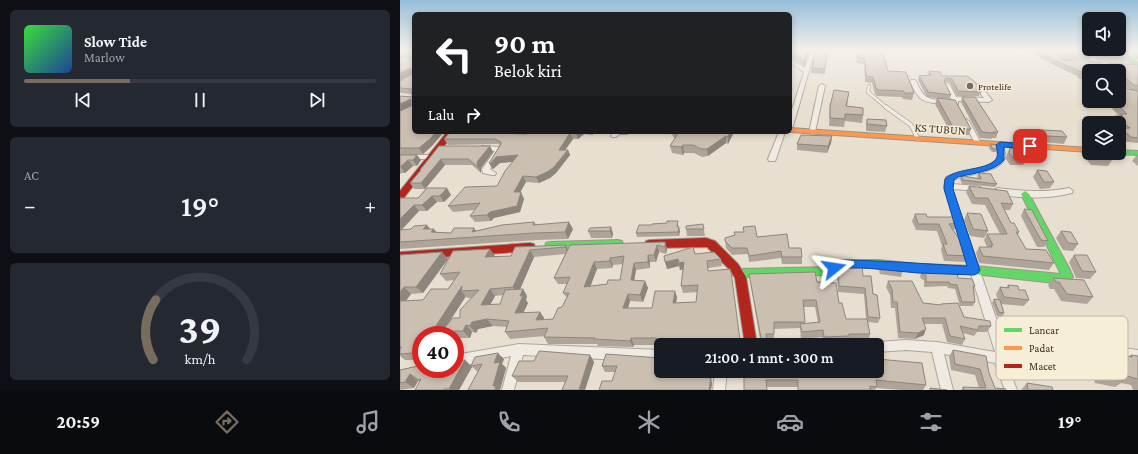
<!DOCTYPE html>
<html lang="id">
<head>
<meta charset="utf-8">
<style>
	body { margin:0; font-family:"Crimson Pro",serif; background:#242831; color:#f1f3f6; height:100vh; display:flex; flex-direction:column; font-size:15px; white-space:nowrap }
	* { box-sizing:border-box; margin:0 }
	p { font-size:13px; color:#9ea1a6 }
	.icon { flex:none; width:22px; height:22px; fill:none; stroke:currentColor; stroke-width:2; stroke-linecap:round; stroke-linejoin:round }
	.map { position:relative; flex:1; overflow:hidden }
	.panel { display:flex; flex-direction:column; gap:10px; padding:10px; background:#0d0f14; width:400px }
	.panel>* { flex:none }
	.banner { position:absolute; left:12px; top:12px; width:380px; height:122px; border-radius:6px; box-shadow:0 2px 6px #0003; background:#202124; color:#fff; overflow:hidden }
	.fabs { position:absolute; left:682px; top:12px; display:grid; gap:8px }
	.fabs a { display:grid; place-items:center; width:44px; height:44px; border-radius:6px; background:#171b24; box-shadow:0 2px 6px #0003; font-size:20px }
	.speed { position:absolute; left:12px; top:326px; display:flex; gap:8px; font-size:20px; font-weight:700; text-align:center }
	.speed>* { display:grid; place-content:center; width:52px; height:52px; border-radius:50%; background:#171b24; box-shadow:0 2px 6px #0003; line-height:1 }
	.speed .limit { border:6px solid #d22; background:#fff; color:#111 }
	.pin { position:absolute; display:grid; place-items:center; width:34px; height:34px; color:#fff; margin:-17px; border-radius:8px; box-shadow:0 2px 6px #0006 }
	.me { position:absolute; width:44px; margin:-22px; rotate:75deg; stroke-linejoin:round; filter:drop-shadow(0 0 3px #0008) }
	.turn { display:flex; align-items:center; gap:14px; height:84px; padding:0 16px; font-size:18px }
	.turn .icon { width:52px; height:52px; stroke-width:2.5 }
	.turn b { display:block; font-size:28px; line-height:34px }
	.then { display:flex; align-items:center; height:38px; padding:0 16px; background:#0003; gap:8px; font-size:15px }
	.big { font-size:30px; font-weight:600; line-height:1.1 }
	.panel .tile { flex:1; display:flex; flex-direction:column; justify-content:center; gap:6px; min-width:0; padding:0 14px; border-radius:6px; background:#242831 }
	.panel .dial { align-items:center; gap:0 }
	.dial svg { height:104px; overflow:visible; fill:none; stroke:#363941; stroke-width:7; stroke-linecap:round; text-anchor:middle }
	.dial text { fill:#f1f3f6; stroke:none }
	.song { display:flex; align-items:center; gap:12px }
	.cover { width:48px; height:48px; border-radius:6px; background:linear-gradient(135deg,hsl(120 70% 55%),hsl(220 70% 35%)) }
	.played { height:4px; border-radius:2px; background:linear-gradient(90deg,#786c5e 30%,#363941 30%) }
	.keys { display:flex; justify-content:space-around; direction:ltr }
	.heat { display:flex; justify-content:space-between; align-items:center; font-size:22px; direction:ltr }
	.trip { position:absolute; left:254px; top:338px; width:230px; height:40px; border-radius:6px; background:#171b24; box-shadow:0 2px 6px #0003; font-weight:600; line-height:40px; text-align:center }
	.tabs { display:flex; height:64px; justify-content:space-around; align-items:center; background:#090b0e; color:#9ea1a6 }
	.tabs .icon { width:28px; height:28px }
	.tabs .current { color:#786c5e }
	.tabs b { font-size:18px; color:#f1f3f6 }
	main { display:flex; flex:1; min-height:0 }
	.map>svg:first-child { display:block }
</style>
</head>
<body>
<main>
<section class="panel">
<div class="tile">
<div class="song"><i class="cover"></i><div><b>Slow Tide</b><p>Marlow</p></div></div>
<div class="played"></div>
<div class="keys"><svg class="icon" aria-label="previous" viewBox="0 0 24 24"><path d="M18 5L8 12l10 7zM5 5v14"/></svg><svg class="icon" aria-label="pause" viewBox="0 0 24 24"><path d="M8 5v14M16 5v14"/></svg><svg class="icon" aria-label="next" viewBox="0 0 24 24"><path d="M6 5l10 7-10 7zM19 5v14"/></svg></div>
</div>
<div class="tile"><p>AC</p>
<div class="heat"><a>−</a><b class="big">19°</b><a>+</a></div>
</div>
<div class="tile dial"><svg viewBox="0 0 100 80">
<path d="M14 69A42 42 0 1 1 86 69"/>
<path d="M14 69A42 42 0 0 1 16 23" stroke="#786c5e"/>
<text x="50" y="56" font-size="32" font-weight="700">39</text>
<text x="50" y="72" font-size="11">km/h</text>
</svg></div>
</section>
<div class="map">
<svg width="738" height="390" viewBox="0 0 738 390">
	<rect width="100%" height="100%" fill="#e7e0d1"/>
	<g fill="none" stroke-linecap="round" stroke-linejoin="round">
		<g stroke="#ada599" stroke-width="4">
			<path id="lane-far1" d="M469 86 468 92 487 108"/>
		</g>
		<g stroke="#ada599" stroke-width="5">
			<path id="lane" d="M486 107 511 125 518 139"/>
		</g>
		<g stroke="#ada599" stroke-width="2">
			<path id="street" d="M411 50H415L393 126 390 128V116L404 72 390 62V59L405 68Z
				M682 50H687L700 63 738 64V68L703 66 708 71H702L697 66 688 65V63H694Z
				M511 80H515C523 94 523 99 541 100 545 100 547 100 550 102 546 104 542 104 538 103 520 103 517 96 510 81Z
				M547 83 550 85 556 97 584 98 574 85 579 84 592 100 589 102 558 101V104H554L544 85Z
				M422 84 425 86 415 132 412 134 409 132 419 86Z
				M566 119 569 121 581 143 580 144H576L575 143 563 121Z
				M214 132H221L216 137H212L211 136Z
				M379 132H385L376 159 375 161H369L368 159Z
				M600 143 603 145C604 149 606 154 605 158 600 173 566 174 553 180L552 184 577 186 580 187 581 189 580 191 552 189 600 330 738 350V362L603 340 607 351 605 359 617 390H605L595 363 544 354 553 390H541L532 352 506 350 477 352V345H472L473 343 477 342 506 340 537 342 595 352 544 186 546 177C560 171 592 170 598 157L597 145Z
				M82 146 100 147 103 149 90 169 96 173 95 175H92L83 173 82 169 95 151 80 149 79 148Z
				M0 155H31L35 157 31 159H0Z
				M597 188C621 191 645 193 669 188L673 191 672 193C649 199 617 199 594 193L593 191Z
				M119 344 261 350V362L123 355 114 390H102L111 356 55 367V355Z
				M315 371H327L325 390H313Z"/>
		</g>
		<g stroke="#9c958a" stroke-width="2">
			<path id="fast" d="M717 50H723L738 63V68Z
				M719 150 738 151V155L716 154 719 153Z
				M625 191 629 194 670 270 673 277 671 280 664 284 574 274 518 272 479 268H440L438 272 431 275 338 277 334 276 332 273 334 270 338 269 429 267 432 261 436 260H479L518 264 574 266 661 274 621 194Z
				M218 240 222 241 223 244 222 247 218 248 150 250 146 249 145 246 146 243 150 242Z"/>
		</g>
		<g stroke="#9c958a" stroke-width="2">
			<path id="slow" d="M390 128 689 148V152L390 132Z"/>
		</g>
		<g stroke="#9c958a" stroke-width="2">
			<path id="jam" d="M47 132H55L3 199 0 200V191Z
				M306 238 315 241 338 264 346 277 357 345H345L335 278 330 270 307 247 250 248 246 247 245 244 246 241 250 240Z
				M130 243 134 244 135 247 134 250 130 251 0 260V252Z"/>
		</g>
		<use href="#lane-far1" stroke="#efebe3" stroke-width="2.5"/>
		<use href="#lane" stroke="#efebe3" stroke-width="3.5"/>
		<use href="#street" fill="#efebe3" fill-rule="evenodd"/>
		<use href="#fast" fill="#63d668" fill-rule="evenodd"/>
		<use href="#slow" fill="#ff974d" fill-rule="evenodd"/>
		<use href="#jam" fill="#b3261e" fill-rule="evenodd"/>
	</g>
	<path fill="#afa499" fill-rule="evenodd" d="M0 50 14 51 33 145 23 154H0V96L12 97V94L0 93V81L12 74 0 80Z
		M390 50H410L404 66 390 57Z
		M456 50H483L482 52 488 71 514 93 512 100 503 99 502 97 477 96 475 94 472 83 465 82 464 64 456 63 458 54Z
		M632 50H654L663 60 705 68H707L709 63 738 65V91L731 90 721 82V83L728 89 738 91V143L727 142 719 135V130L720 128 719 127V123H714L711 121 715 116H719L708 104 710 101H719V71H689V82L678 78 679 77 654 65 634 54 635 52Z
		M656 50H687L692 56 689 60H663Z
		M689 50H722L731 58 728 62 700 61Z
		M726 50H738V60Z
		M426 59 425 74 411 73 412 62Z
		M529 71 542 76H567L582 91 580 95H579V96H557L550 83 545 82 551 95 549 99 527 97 518 80 519 76 528 75Z
		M449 92 447 106 463 115 462 123 445 121 444 127 429 126 430 106Z
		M562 97 598 132 596 138H592L591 139 580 138 561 102Z
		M537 98 571 129 569 135H552L535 104Z
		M467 119 487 126 485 132 466 131V125Z
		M642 130 667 137 664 144 643 142 638 136Z
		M50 132H106L105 133 127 134 129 132H195L192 135 184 134 178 139H173L165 150H168L170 155 156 173 150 178 139 183 126 182 120 192 124 199 120 212 94 218 91 221 75 222 70 216 75 210 53 212 48 206 97 186 113 162 100 163 93 169H92L89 163 100 146 98 144 48 145 44 139Z
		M220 132H230L228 135H220Z
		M270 132H334L328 144 326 143 308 156 302 157 294 153H284L283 155 272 153 270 146 275 139Z
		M432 136 431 143 427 153 397 150V144Z
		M590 144 598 149 596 152H592L589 148Z
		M39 146H90L93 152 81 168V173L72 165H45L25 189H14L10 183 21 170H20Z
		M688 146H689V153H709L714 157 708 166 691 165 682 154Z
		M610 148 627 158 623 165H610L606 159 607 154Z
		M0 155H17L21 160 17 166H13L5 173H2L0 174Z
		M736 156H738V166L732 161Z
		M637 170 654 182 650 188 640 189 633 177Z
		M579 173 597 184 595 187 562 184 560 179 561 176 578 179 577 176Z
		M569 186 613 204 610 210H604L611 223 619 232 618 235 626 249 654 263 649 270 579 263 576 253 579 247H587L584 240 587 234H600L585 205 572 204 566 192Z
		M27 188 51 195 44 202H37L27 211H19L2 230 34 229 36 232 51 233 74 228 76 231 134 222 136 224 173 229 168 239 138 240 0 249V198H18Z
		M624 209 648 241 644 247H637L621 216Z
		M567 213 588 231 584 238 570 236 564 220Z
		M515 214 559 223 556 229 553 230 569 256 566 262 544 261 541 250 542 246 537 231 516 230 512 221Z
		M303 224 305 236H287L286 229Z
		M252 225H279L278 227 280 231 279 236 237 237 236 233Z
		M211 227 213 234 212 238H191L188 231Z
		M343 227 357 237 389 248 402 257V264H382L381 258 349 262 348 254 332 255 326 248 325 241 335 236 334 232H344Z
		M661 231 678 244 673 251 663 250 656 238Z
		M265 242 267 249 266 254 259 252 256 262H250V268L236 270 234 280 245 281 248 288 243 302 230 301 228 308H252L277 297 276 303 296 302 298 292 283 293 281 286 283 269 280 270 279 266 267 269 295 254 321 259 322 266 308 268V271L340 340H360V339L350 280 349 274 417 282 439 303 446 319H466L464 294 438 292 437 276 438 270 463 276 473 294 480 318 478 323 468 322 470 334 468 341 448 340V343L423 344 422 337 401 339 400 328 374 329V341H367V345H261V348H259L257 345H234L233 347 198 346 197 344H148L144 337 145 336 110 339 105 332 107 327 93 326 78 329 76 333 72 332 70 338H60L55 351V335H21V369L65 360 72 367 59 390H15L20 382 18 381 14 388 0 390V370L18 366 19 364 15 361V360H5L0 356V255L42 252 48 259 23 293 11 294 6 301 23 300 48 289 54 280 46 281 40 274 95 256H94H111L115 247 166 245 168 249ZM165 254 154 278 158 284H167L163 293 167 298 162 307 153 319 144 320V318L140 312 123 313 128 303 126 300 127 296 123 289H120L134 257ZM223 264 220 280 207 284 190 286 197 269 212 268 213 265ZM104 295 100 304 90 305 95 296ZM66 296 67 298H72L60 318 49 322ZM404 307H415L418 323 405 324Z
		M674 255 696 272 690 279 676 278 669 262Z
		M481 265 503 270 501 277 480 274 479 272Z
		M522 271 558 278 575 286 574 288 575 302 573 306H560L555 289 548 288 547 286 524 287V280L521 279 520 276Z
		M653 278 693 297 687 304 661 301 654 289H650L648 285Z
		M488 281 523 303 540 305 541 304 564 317 591 326 587 332H577L574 336 563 333 565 339 562 345 547 342 542 324H524V335L515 339 498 338 495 308H491L490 295 486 287Z
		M608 285 619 290 629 300 624 306 601 304 604 313 602 317 597 316 592 303 594 299 598 300 596 294 600 287H607Z
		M603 318 622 328 620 331 604 329 601 322Z
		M628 339 652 350 661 362 658 364 661 370 654 377 641 375 637 365 618 363 611 354 613 351 612 349 617 342 625 343Z
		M695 349 729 356 731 355 738 356V390H733L731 385 721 383 715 387 695 383 688 355Z
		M553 350 589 373 595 388 606 390H561L563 387 579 388 575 375 551 370 549 356Z
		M206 354 311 379 312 384 311 390H199L212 381 215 372H205L202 366Z
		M190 355 194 362 185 390H162L165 382H118L112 376 134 361Z
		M104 359 102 364 106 368 100 390 78 372 71 366Z
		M333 371H477L526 385 523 390H501L476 388 475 390H398V387H367L344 375H333Z
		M627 383 653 390H621Z"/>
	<path fill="#8e867d" d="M408 50H410L404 66V61Z
		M14 51V57L11 53Z
		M11 68 14 73 0 80V73Z
		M392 88V99L390 104V94Z
		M11 99 14 105 0 111V104Z
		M36 132H44L33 145 23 154 19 148Z
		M178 132H183L184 134 178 139 176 134Z
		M191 132H195L192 135Z
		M330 132H334L328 144V137Z
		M170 133 173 139 161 156 159 150Z
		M326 136V143L308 156 307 149Z
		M432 136 431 143 427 153 428 146Z
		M283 145 284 153 283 155 281 147Z
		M90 146 93 152 81 168V173L78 167 77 162Z
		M168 150 170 155 156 173 150 178 139 183 136 177Z
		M17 155 21 160 17 166 13 160Z
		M118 155 121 161 100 163 93 169 90 164 96 157Z
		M41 159 45 165 25 189 21 183Z
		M8 160 13 166 5 173 1 167Z
		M123 176 126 182 117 198 114 192Z
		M47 188 51 195 44 202 40 196Z
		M121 192 124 199 120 212 94 218 91 221 87 215 90 212Z
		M32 196 37 202 27 211 22 205Z
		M14 205 19 211 0 231V219Z
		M169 222 173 229 168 239 165 232Z
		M27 225 32 231 34 229 39 236 23 229Z
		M211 227 213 234 212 238 210 231Z
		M279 227 280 231 279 236 278 232Z
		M74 228 78 235 72 232Z
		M265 242 267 249 266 254 265 247Z
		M166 245 169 252 168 254 165 247Z
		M257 245 259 252 256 262 254 255Z
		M90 249 95 256 90 264 85 257Z
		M130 250 134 257 118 294 113 287Z
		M42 252 48 259 23 293 16 287Z
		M248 255 250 262V268L248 262Z
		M210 258 213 265 212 268 210 261Z
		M278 259 279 266 267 269 265 262Z
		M194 262 197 269 188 293 184 287Z
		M284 262 286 269 280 270 279 263Z
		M234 263 236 270 233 287 231 280Z
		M245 281 248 288 243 302 240 295Z
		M62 286 61 291 66 296 41 335H30Z
		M4 287 11 294 0 308V293Z
		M90 289 95 296 86 312 81 305Z
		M123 289 127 296 126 300 128 303 120 320 115 313 120 296Z
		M275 291 277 297 275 310 273 303Z
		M228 294 230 301 226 315 223 308Z
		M140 312 144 318 141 327 136 320Z
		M87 319 93 326 78 329 76 333 70 326 72 322Z
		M66 325 72 332 70 338 63 331Z
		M526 329 524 335 515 339 518 333Z
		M54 331 60 338 55 351V335H52Z
		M231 338 234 345 233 347 230 341Z
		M98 353 104 359 102 364 106 368 100 390H95L93 386 94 363Z
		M190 355 194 362 185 390H179Z
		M65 360 72 367 59 390H50L49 389Z
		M310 371H313L311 379 312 384 311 390H309V378Z
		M10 374 18 381 14 388 5 382Z"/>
	<path fill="#cbbfb2" stroke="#8e867d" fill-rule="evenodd" d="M0 50 14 51 11 53 0 52Z
		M390 50H408L404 61 391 53Z
		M415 50H428L425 69 412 68 414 62H412Z
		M458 50H482L488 71 506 72 514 93H504V91L478 90 476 88 473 77 466 76 465 58 457 57Z
		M638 50H654L663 60 699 62 705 68H712L709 63 738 65V86L734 85 723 76H721V83L728 89 738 91V138L731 137 720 128H730L715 116H723L720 114H727L713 101 722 102 719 99V96H725L719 92V71H689V76L681 73H684L656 61Z
		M661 50H687L692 56 665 55Z
		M696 50H722L731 58 702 56Z
		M734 50H738V53Z
		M0 57H14V132H36L30 139 19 148H0V111L11 106V99L0 104V96L12 97V89L0 88V81L12 74 11 68 0 73Z
		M529 71 540 72 542 76H567L574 81 582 91H579L580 92 558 91 552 79 546 78 544 81 551 95 528 92 519 76 531 75Z
		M390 88H392L390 94Z
		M434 90 449 92 446 106 463 108V115L445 114V119L430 118V106Z
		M562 97H575L598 132H593L594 133 582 132Z
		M537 98 555 100 571 129H554Z
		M467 119 486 120 487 126 467 124Z
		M642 130 662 131 667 137 647 136Z
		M50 132H98V133L127 134 129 132H178L176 134 170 133 159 150H168L153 168 147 172 136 177 123 176 114 192H121L117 206 90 212 87 215 70 216 80 203 48 206 65 187 97 186 105 171 118 155 96 157 90 164 89 163 101 144V142L95 139H44Z
		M275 132H330L328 137 326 136 307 149H301L293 145H283L281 147 270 146 277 135Z
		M401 135 432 136 428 146 397 144Z
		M590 144 597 145 598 149H593Z
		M39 146H90L77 162 78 167 68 159H41L21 183H10L21 170H20Z
		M610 148H618L627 158H613L609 153Z
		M694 153H709L714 157 697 156Z
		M0 155H17L13 160H8L0 167Z
		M637 170 647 171 654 182H644Z
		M579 173 591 174 594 180 597 184 563 180 561 176 581 179Z
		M569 186 607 191 613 204 601 203 611 223H614L619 232H616L626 249 646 250 654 263 583 256 579 247H592L591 245H593L587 234H607L588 198H575Z
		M27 188H47L40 196H32L22 205H14L0 219V198H18Z
		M624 209 632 210 648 241 641 240Z
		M567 213 581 214 588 231 573 229Z
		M515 214H526L527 217H557L559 223 549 224 563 245H566L569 256 547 255 543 244H547L539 224H518Z
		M267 221H278L277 227H279L278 232 236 233 239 225H252V224L267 223Z
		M134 222 133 225 169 222 165 232 134 233 0 242V230L11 229 14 226 27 225 23 229H34L31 232 51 233 54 228H74L72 232 102 225Z
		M303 224 304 229H286V226Z
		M355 226 357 237 387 234 389 248H401L402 257H382L381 251 349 256 347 248H332L325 241V238L335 235 334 232H344L343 227Z
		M211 227 210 231H188L190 228Z
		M661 231 671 232 678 244 668 243Z
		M265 242V247L257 245 254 255H248V262L234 263 231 280 245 281 240 295 228 294 223 308H252L255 291H275L273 303 296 302 298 285 281 286 284 262 279 263 278 259 265 262 264 256 293 247 295 254 314 252 321 259 307 261 308 271 330 269 331 272 340 340H360L361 338 349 274 415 272 417 282 436 283 439 303H442L446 319H467L470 334H449V336L424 337 423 330 402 332 400 324 420 322 416 300H403L405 322H374V334H366L367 345H333V342H312V345H274L275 341 256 342 257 338H231L230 341 194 339 195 338 144 337 148 328 105 332 109 321 87 319 72 322 70 326 66 325 63 331H54L52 335H38L53 318H60V310L79 290 61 291 62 286 30 335H21V369H55V361L65 360 49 389H44V390H15L21 379 19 380 10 374 5 382 0 383V370L18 366 20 362 15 361 14 353 0 354V349L2 347H0V301L23 300 31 289H48L60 272 40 274 53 251 90 249 85 257 111 256 115 247 166 245 165 247 130 250 113 287 90 289 81 305 100 304 105 290 123 289 120 296H123L115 313 140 312 136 320 153 319 158 308 162 307 169 293H163L170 277 154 278 170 245ZM224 256 220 280H208L207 284 184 287 194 262 210 261V258Z
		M42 252 16 287H4L0 293V255Z
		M674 255H687L696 272 682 271Z
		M481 265 503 267V270L482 267Z
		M443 266H462L463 276H471L473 294 477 295 480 318 468 317 465 288 439 286 438 270Z
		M522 271 557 272 558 278 572 279 575 286H573L575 302H562L557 285 550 284 549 282H526V275H523Z
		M653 278 684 280 693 297 667 294 659 282H656Z
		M488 281H512L523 303 541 305V304L558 303 564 317 590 321 591 326H579L578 330 560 326 565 339 550 336 545 318H522L526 329 518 333 500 332 497 302H493L492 289Z
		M608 285 618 286 619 290H625L629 300 604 297 600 287 609 288Z
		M594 299 600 300 604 313 599 312Z
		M695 349 732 357 731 355 738 356V379L719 374 723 381 702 377Z
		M553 350 586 356 589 373 595 388 606 389V390H564L563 387 586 388 580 369 555 364Z
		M139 351 190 355 179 390H162L168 376H112L119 361H134Z
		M98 353 94 363 100 362 93 386H96L95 390H68L82 364 71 366 75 357Z
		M206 354 261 358V371H310L309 378H311L309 390H199L202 381H212L217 366H202Z
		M477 359 522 363 526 385 476 380 477 387 470 386V390H398V380H366L367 390H344V372L477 371Z
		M627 383 652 387 653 390H628Z
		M530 388 547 390H530Z"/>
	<linearGradient id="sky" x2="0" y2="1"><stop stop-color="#96bed9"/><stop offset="0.48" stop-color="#f4f1ea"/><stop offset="1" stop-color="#f4f1ea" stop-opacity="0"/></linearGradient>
	<rect width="738" height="105" fill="url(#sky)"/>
	<path fill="#1a73e8" stroke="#114b97" d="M600 142 630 144 634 146 630 149 604 147V160C594 172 573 173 558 177L554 180 553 189 580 270 578 273 574 275 518 273 465 268H440L438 271 434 273 430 271 429 268 432 261 436 260C480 260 523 264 567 266L544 189 545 179C555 167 592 171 597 157 598 154 597 148 596 145Z"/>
	<circle fill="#786c5e" stroke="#f7eed8" stroke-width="1.5" cx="570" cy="86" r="4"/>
	<g text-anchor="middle" stroke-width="3" stroke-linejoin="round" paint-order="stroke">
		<g font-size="10" fill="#3d2e20" stroke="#f7eed8" text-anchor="start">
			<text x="578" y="90">Protelife</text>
		</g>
		<g font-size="12" fill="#3d2e20" stroke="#f7eed8">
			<text transform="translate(540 129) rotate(4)" y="4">KS TUBUN</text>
		</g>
	</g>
	<rect x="596" y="316" width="132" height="64" rx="6" fill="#f7eed8" stroke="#bfb4a1" stroke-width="1"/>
	<rect x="604" y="328" width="18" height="4" fill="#63d668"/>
	<rect x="604" y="346" width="18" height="4" fill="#ff974d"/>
	<rect x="604" y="364" width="18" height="4" fill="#b3261e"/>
	<g font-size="11" fill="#3d2e20">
		<text x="629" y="334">Lancar</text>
		<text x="629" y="352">Padat</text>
		<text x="629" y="370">Macet</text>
	</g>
</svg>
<div class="fabs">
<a><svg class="icon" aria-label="sound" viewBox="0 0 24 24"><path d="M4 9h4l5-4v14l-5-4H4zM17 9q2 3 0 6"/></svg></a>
<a><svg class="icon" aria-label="search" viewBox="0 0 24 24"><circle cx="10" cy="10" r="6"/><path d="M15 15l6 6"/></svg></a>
<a><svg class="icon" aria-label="layers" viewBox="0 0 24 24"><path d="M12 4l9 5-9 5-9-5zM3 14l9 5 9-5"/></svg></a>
</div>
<div class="speed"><div class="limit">40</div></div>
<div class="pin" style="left:630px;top:146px;background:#d93025"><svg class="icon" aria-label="arrive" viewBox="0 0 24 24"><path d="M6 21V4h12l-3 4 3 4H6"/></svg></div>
<svg class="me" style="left:434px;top:268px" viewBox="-20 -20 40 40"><path d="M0-17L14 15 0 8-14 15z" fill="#1a73e8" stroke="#fff" stroke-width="4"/></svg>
<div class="trip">21:00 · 1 mnt · 300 m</div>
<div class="banner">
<div class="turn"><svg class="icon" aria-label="left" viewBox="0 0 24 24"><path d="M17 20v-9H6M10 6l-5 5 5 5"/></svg><div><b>90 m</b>Belok kiri</div></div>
<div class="then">Lalu<svg class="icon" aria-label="right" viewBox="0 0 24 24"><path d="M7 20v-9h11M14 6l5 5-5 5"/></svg></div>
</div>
</div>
</main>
<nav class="tabs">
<b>20:59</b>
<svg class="icon current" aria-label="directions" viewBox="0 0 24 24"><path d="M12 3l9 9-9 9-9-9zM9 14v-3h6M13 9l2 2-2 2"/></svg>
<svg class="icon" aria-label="music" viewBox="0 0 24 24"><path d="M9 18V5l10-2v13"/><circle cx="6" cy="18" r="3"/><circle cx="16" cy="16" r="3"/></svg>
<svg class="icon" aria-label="phone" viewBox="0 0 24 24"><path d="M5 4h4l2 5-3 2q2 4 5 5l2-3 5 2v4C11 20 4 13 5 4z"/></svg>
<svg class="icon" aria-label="climate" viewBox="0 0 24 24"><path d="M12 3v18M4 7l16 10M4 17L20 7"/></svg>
<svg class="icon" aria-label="car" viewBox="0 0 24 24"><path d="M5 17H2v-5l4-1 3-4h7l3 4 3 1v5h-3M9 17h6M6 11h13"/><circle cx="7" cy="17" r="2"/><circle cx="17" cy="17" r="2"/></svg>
<svg class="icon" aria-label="filters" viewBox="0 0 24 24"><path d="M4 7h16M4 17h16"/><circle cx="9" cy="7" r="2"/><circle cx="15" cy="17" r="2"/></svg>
<b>19°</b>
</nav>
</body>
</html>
